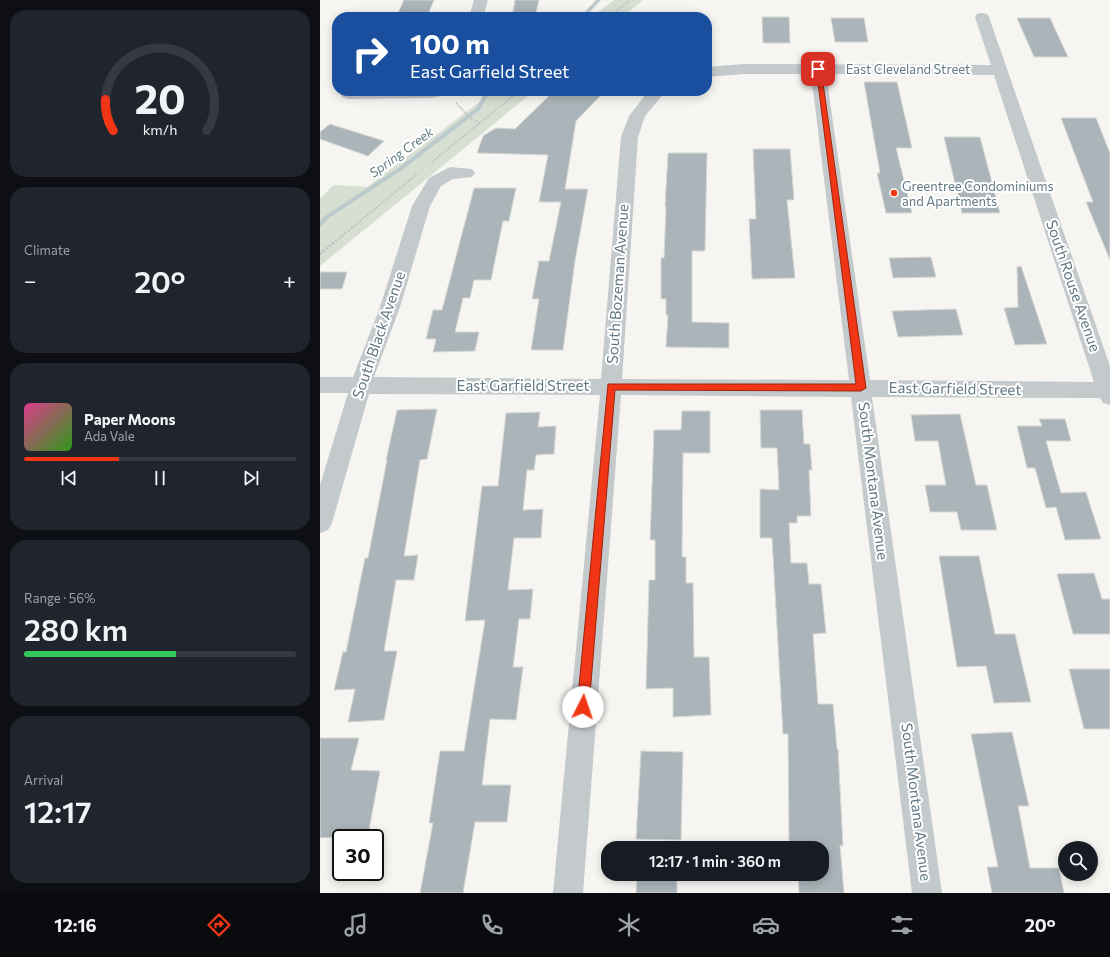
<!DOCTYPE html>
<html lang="en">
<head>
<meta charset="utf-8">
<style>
	body { margin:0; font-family:Commissioner,sans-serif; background:#20242c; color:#f1f3f6; height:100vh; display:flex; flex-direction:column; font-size:15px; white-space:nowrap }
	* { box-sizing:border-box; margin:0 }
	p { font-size:13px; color:#9ea1a6 }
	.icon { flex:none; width:22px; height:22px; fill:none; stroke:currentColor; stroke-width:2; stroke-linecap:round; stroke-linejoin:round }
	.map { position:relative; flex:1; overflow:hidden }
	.sheet { display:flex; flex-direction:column; gap:10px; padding:10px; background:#0d0f14; width:320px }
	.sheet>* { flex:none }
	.guide { position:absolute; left:12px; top:12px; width:380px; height:84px; border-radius:16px; box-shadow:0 2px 10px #0003; background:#1a4fa0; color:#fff; overflow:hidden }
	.fabs { position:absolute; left:738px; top:841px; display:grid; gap:8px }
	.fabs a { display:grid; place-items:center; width:40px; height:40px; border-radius:50%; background:#171b24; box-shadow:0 2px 10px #0003; font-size:20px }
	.speed { position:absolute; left:12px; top:829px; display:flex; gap:8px; font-size:20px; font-weight:700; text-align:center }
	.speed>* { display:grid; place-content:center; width:52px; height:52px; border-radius:50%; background:#171b24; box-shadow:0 2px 10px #0003; line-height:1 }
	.speed .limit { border:2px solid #111; border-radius:6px; background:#fff; color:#111 }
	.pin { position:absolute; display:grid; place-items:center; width:34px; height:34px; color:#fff; margin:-17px; border-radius:8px; box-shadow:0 2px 6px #0006 }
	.me { position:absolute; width:44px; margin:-22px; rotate:4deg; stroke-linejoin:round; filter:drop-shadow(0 0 3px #0008) }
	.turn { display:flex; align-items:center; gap:14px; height:84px; padding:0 12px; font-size:18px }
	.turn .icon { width:52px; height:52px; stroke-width:2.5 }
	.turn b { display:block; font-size:28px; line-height:34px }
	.big { font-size:30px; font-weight:600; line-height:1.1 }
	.sheet .tile { flex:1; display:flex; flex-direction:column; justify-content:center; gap:6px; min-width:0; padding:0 14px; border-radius:16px; background:#20242c }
	.sheet .dial { align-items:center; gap:0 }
	.dial svg { height:104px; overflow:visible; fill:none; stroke:#363941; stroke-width:7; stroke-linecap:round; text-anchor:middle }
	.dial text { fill:#f1f3f6; stroke:none }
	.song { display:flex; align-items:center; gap:12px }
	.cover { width:48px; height:48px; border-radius:6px; background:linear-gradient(135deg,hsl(330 70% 55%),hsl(110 70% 35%)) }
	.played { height:4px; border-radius:2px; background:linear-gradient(90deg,#f13616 35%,#363941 35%) }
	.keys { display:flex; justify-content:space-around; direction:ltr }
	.heat { display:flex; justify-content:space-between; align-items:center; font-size:22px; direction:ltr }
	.charge { height:6px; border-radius:3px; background:linear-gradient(90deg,#34c759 56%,#363941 0) }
	.trip { position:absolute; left:281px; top:841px; width:228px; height:40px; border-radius:16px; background:#171b24; box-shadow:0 2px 10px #0003; font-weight:600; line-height:40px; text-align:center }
	.dock { display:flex; height:64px; justify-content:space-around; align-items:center; background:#090b0e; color:#9ea1a6 }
	.dock .icon { width:28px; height:28px }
	.dock .on { color:#f13616 }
	.dock b { font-size:18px; color:#f1f3f6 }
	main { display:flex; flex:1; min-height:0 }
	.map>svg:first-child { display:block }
</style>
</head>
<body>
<main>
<section class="sheet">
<div class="tile dial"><svg viewBox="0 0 100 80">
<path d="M14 69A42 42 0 1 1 86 69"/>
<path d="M14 69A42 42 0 0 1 8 45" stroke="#f13616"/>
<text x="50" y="56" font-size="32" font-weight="700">20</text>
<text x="50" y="72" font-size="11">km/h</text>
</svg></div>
<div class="tile"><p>Climate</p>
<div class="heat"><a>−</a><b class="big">20°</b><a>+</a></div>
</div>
<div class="tile">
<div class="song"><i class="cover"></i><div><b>Paper Moons</b><p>Ada Vale</p></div></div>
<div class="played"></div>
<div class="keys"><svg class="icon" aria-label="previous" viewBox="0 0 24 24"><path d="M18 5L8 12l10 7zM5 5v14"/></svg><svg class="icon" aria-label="pause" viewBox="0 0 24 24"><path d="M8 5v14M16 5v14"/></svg><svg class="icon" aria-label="next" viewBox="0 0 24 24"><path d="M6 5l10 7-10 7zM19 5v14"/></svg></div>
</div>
<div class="tile"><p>Range · 56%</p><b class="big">280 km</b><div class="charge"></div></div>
<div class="tile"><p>Arrival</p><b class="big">12:17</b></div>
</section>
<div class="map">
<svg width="790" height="893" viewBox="0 0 790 893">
	<rect width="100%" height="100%" fill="#f6f5f1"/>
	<path fill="#d7ded2" d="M294 0H323L303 17H272Z
		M174 91H214L0 266V198L14 185 47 187Z"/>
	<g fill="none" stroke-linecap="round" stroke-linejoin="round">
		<path fill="#bbcacd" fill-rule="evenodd" d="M276 0H281L265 17H260Z
			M166 91H170L160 110 82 170 9 218 2 226 0 227V221L5 216 78 168 156 108Z"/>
	</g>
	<path fill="#abb5b9" stroke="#d7d7d4" d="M84 0H114L107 17H76Z
		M195 0H219L215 17H192Z
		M442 17H469L470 43H443Z
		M511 18H544L548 42H515Z
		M697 18H730L748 57H714Z
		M544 82H577L592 148H576L592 213H566L557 173H560Z
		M234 91H285L256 121 245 189H268L255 261 243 350H211L219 299H212L219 261H229L241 202H219L228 155 157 153 163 136 176 128 195 129Z
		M741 118H776L790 153V260L766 202H773Z
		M10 124 64 141 48 156 0 139V132Z
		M624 137H660L680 213H642Z
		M433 149H470L474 200H467L475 278 432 279 429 219H436Z
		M348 153H387L385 251H372V322L409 323V348L346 347 348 315H346V299H341V258H344L346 207H345Z
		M154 188H196L189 221H183L171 280H154L150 298H143L135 332H159L155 351 113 352 116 339H106L113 310H122Z
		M611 257 616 277 573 278 569 258Z
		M701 266 727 344 695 345 684 308 698 307 697 267Z
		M0 272H27L22 289H0Z
		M636 309 643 335 578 337 572 311Z
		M117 409 107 459 100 460 84 556 98 555 94 580H76L64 651H77L64 720 28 722 35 689 14 690 23 652H26L45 558H48L67 460H66L77 410Z
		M440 410H482L484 444H490L492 470H489L491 516H477V523H469L471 563H487L489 584H501L506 633 493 634 498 704H513L517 749H518L523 846 520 845 524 893H479L478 874H502V848H476V844L469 843 468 734H463L452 538H440V489L459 490 457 448H441Z
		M362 411H390V453H363L362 557H366V583H373L374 657H389L391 715 353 717V688L326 689 329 580H335V540H330L334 430H361Z
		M220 412 218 427 236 426 234 454 216 455 214 470H207L203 510 223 509 221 538H194L188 590 213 589 210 619H199L193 667H203L196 720 170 719 162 785H191L187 822H155L143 893H100L113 823H109L120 751H144L165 620 145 621 162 486H178L186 413Z
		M640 414 656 485H667L677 530H641L637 512H610L605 485H626L618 441H595L591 415Z
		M719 419H745L751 441H726L741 493 766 492 781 539 745 540 736 507 726 508 715 468H707L697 426H722Z
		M619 556H659L675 634H695L711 702 674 703 666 666 637 667Z
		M774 573 782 599H790V634H753L737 574Z
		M749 669H790V729H764Z
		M692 732 709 806H698L710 868H739L744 893H672L667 867H678L651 734Z
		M0 738H39L31 770 60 771 48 835 0 838Z
		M321 751 363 752 361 840 316 839Z
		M317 874H357V893H316Z"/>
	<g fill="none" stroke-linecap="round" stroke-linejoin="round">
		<path stroke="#bec0c2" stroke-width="2" stroke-dasharray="1.5 1.5" stroke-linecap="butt" d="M289 17 310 0
			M136 103 150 118 160 123
			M112 162 199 91
			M33 227 97 174"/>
		<path stroke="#bec0c2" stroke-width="2.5" stroke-dasharray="2 2" stroke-linecap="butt" d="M0 254 34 226"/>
		<path fill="#c4c9cb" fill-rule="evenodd" d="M154 0H168L163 17H149Z
			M662 13 667 14 669 17 790 366V405L783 403 780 398 552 397 622 893H592L531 397 301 395 263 893H233L280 395 49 394 12 523 8 530 0 533V485L28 393H0V377H33L60 307 92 206 109 178 130 167 152 169 155 173 152 177 133 179 121 186 110 206 80 307 54 377 281 379 301 137 309 116 326 94 329 91H346L325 116 318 137 302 379 529 380 491 74H424L387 77V67L424 64 671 65 655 17 657 14ZM506 74 674 75 774 382 550 380Z
			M22 91H132L130 94 112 98 28 99 22 97 20 94Z"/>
	</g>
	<path fill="#f13616" stroke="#9d230e" d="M496 67 501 69 546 388 541 391 295 390 269 707 267 710 263 712 259 710 257 707 288 384H536Z"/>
	<circle fill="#f13616" stroke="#fff" stroke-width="1.5" cx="574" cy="193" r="4"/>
	<g text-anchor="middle" stroke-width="4" stroke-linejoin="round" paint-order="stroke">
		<g font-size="13" fill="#627885" stroke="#fff">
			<text x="588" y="74">East Cleveland Street</text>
		</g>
		<g font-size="13" font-style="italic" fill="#5e7b82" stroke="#fff">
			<text transform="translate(81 152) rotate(-36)" y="5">Spring Creek</text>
		</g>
		<g font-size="13" fill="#627885" stroke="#fff" text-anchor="start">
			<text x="582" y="191">Greentree Condominiums<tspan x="582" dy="15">and Apartments</tspan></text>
		</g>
		<g font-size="15" fill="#627885" stroke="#fff">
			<text transform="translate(298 284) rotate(-86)" y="5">South Bozeman Avenue</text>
			<text transform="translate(753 286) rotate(71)" y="5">South Rouse Avenue</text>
			<text transform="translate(59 335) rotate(-71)" y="5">South Black Avenue</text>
			<text x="203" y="391">East Garfield Street</text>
			<text transform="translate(635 389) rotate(1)" y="5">East Garfield Street</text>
			<text transform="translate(553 481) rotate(83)" y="5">South Montana Avenue</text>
			<text transform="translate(596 802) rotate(83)" y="5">South Montana Avenue</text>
		</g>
	</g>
</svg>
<div class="fabs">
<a><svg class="icon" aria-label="search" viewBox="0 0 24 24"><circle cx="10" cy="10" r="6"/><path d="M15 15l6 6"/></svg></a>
</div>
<div class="speed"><div class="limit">30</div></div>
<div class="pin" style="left:498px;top:69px;background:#d93025"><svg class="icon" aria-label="arrive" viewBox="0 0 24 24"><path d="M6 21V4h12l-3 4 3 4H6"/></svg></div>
<svg class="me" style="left:263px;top:707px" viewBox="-20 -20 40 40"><circle r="19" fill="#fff"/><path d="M0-13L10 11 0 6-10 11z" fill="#f13616"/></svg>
<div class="trip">12:17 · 1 min · 360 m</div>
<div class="guide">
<div class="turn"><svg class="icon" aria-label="right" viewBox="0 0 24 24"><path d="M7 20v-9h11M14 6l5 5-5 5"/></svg><div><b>100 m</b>East Garfield Street</div></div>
</div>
</div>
</main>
<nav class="dock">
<b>12:16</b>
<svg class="icon on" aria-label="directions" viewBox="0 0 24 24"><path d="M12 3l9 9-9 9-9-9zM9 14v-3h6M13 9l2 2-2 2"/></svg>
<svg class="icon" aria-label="music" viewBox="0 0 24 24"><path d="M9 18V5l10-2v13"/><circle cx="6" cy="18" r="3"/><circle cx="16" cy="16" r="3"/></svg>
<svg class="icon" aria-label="phone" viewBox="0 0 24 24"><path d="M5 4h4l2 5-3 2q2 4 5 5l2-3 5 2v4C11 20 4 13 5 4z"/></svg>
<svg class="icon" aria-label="climate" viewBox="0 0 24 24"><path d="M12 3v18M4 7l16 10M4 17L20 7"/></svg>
<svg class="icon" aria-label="car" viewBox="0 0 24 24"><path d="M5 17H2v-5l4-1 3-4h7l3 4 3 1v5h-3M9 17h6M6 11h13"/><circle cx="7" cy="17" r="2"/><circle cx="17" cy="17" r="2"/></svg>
<svg class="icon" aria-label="filters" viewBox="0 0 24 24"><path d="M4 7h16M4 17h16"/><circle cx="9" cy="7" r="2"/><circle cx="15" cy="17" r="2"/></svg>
<b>20°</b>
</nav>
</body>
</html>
